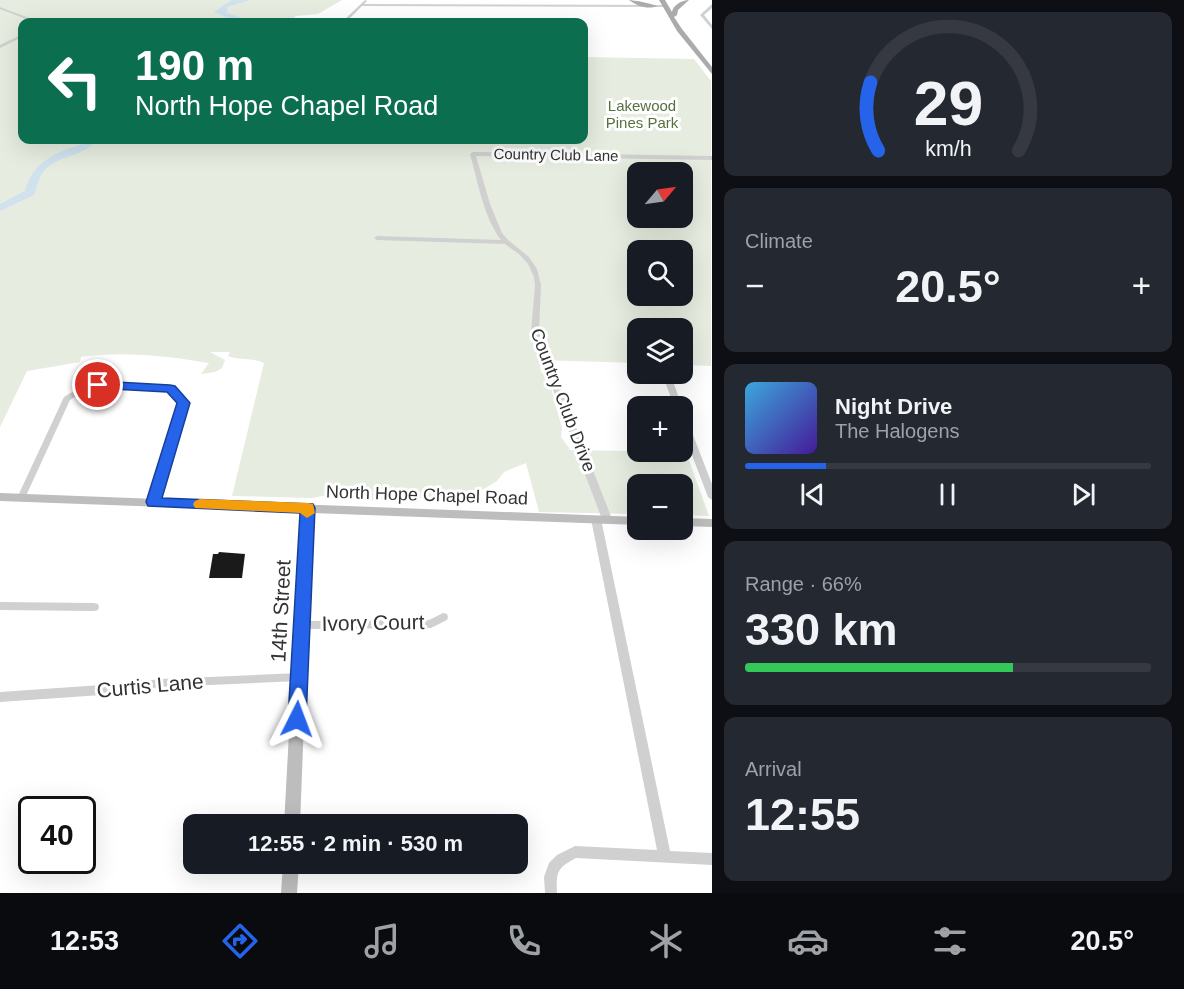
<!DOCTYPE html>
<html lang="en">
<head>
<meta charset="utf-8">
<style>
	body { margin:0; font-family:Arial,sans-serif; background:#242831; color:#f1f3f6; height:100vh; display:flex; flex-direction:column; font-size:22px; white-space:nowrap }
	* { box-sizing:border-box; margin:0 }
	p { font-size:20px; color:#9ea1a6 }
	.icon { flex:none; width:33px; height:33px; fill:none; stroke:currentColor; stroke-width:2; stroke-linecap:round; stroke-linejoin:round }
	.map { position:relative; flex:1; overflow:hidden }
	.sheet { display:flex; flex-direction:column; gap:12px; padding:12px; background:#0d0f14; width:472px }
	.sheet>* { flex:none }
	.hud { position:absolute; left:18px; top:18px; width:570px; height:126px; border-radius:12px; box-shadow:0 6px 24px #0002; background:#0b6e4f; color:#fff; overflow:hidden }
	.needle { width:39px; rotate:61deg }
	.controls { position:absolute; left:627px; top:162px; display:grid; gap:12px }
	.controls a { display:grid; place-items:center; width:66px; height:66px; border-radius:12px; background:#171b24; box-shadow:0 6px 24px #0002; font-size:30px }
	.speed { position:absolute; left:18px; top:796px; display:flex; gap:12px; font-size:30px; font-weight:700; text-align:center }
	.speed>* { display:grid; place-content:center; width:78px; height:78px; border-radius:50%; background:#171b24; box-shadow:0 6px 24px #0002; line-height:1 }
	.speed .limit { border:3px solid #111; border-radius:9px; background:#fff; color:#111 }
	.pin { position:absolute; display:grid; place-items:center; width:51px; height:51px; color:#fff; margin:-26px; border:3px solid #fff; border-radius:50%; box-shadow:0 2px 6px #0007 }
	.me { position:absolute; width:66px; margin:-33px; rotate:3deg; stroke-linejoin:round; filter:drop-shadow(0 0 4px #0008) }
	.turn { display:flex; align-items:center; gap:21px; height:126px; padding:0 18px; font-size:27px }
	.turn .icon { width:78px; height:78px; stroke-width:2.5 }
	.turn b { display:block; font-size:42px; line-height:51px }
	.big { font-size:45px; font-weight:700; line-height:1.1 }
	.sheet .widget { flex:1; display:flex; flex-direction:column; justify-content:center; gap:9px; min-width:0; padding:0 21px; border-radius:12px; background:#242831 }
	.sheet .dial { align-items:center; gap:0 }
	.dial svg { height:156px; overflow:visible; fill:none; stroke:#363941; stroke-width:7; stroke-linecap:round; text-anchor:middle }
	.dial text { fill:#f1f3f6; stroke:none }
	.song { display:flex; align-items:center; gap:18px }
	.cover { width:72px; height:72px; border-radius:9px; background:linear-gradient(135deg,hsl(200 70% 55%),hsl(260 70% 35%)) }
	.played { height:6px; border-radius:3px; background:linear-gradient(90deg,#2563eb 20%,#363941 20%) }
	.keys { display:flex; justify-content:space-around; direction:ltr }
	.heat { display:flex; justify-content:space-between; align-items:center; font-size:33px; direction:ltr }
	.charge { height:9px; border-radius:4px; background:linear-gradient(90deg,#34c759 66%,#363941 0) }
	.trip { position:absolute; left:183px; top:814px; width:345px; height:60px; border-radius:12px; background:#171b24; box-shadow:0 6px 24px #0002; font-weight:700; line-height:60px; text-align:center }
	.tabs { display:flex; height:96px; justify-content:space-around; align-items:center; background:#090b0e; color:#9ea1a6 }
	.tabs .icon { width:42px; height:42px }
	.tabs .active { color:#2563eb }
	.tabs b { font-size:27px; color:#f1f3f6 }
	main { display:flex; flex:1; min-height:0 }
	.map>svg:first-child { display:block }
</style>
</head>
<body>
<main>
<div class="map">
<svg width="712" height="893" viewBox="0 0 712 893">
	<rect width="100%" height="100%" fill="#fff"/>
	<path fill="#e6ecdf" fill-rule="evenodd" d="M0 0H342L318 14 296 16 291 20 338 22H22V140H584V57L694 59 711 81V366L683 365 682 328H638L637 363 539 360 541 372 548 377 562 428 561 437 570 449 567 450 686 452 709 516 683 515 682 484H638L637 514 539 512 526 463 504 472 497 481 479 492 438 497 364 501 338 493 312 498 232 496 264 363C252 357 240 361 228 356L230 352H210L225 360 222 368 215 372 201 374 209 363C166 356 124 351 81 357L80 362 27 371 0 427ZM638 172H682V218H638ZM638 250H682V296H638Z"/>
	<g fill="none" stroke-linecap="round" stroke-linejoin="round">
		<path fill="#cfe2ee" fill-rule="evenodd" d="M232 0H250L227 7 228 11 225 12 246 20V22H238L214 12Z
			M87 140H96C86 156 59 155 46 169 38 176 38 186 34 195L0 211V204L25 191C33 161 57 152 85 143Z"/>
	</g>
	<path fill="#1a1a1a" d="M219 552 245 554 242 578H209L213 554H218Z"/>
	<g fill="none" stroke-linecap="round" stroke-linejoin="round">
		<path fill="#d0d0d0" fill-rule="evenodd" d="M365 0 367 1 364 4 665 5 667 6 665 7 362 6 346 22H342Z
			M712 4V8L704 15 712 25V29L700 15Z
			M0 7 37 21 38 22H34L0 9Z
			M21 35H22V37L0 48V45Z
			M473 152 712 156V160L476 156 490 204 502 233 508 240 529 257 537 269 541 285 539 332 612 519 610 521H604L602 519 531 332 535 285 534 277 528 264 520 255 505 244 377 240 374 238 377 236 501 240C483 216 478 182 470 154Z
			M664 374H667L671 376 682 406H674L663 376Z
			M116 382 144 383 173 386 188 403 157 505H151L150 503 180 403 168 390C135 387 99 380 70 400L25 498 24 500H18L17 498 64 397C80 386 97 383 116 382Z
			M682 415 686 417 712 484V500L708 497 682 429Z
			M596 516 599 517 601 519 670 851 712 853V865L576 858C557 868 556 872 557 893H545L544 877 549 863 557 855 575 846 657 850 591 519 593 517Z
			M0 602 94 603 98 604 99 607 98 610 94 611 0 610Z
			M443 613 447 614 448 617 447 620 431 628 302 629 298 628 297 625 298 622 302 621 429 620Z
			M299 673 303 674 304 677 303 680 299 681 162 687 116 694 0 702V692L116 684 162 679Z"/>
		<path fill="#bdbdbd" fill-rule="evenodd" d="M0 493 638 517V525L312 513 300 825H284L301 512 0 501Z
			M682 518 712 519V527L682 526Z
			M283 864H299L297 893H281Z"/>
		<path fill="#ababab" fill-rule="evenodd" d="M629 0C634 0 653 4 657 6 648 10 637 6 629 0Z
			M659 0H665L672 12C673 5 682 0 689 0L678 10 677 15 674 17 682 29 712 67V74L677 31Z"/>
	</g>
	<path fill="#2563eb" stroke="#184099" stroke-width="1.5" d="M98 381 170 385 175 386 190 403 162 498 313 504 315 508 306 719 304 725 297 727 291 725 288 719 300 513 148 506 146 502 177 403 167 392 94 388 92 385Z"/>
	<path fill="#f59e0b" d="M200 499 308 503 313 504 315 513 307 518 300 513 195 508 193 504 195 501Z"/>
	<g text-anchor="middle" stroke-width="6" stroke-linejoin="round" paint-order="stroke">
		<g font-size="15" fill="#56703f" stroke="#fff">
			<text x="642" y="111">Lakewood<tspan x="642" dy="17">Pines Park</tspan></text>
		</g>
		<g font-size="15" fill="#333" stroke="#fff">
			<text transform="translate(556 155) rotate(1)" y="5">Country Club Lane</text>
		</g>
		<g font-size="18" fill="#333" stroke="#fff">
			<text transform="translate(563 400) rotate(69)" y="6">Country Club Drive</text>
			<text transform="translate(427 495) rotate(2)" y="6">North Hope Chapel Road</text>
		</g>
		<g font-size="21" fill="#333" stroke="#fff">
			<text transform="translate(281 611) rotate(-87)" y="7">14th Street</text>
			<text transform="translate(373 623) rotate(-1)" y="7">Ivory Court</text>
			<text transform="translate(150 686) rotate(-5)" y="7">Curtis Lane</text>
		</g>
	</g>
</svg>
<div class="controls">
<a><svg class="needle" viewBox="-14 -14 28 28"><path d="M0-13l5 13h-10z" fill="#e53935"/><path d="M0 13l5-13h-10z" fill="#9ea1a6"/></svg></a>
<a><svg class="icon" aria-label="search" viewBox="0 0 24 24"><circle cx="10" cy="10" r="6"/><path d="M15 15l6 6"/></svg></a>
<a><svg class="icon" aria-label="layers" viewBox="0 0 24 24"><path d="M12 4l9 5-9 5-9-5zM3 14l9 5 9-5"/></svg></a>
<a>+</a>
<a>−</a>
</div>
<div class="speed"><div class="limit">40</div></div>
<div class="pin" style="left:98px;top:385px;background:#d93025"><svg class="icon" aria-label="arrive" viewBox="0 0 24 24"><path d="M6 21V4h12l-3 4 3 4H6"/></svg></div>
<svg class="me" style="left:297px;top:719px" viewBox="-20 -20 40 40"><path d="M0-17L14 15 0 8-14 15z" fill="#2563eb" stroke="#fff" stroke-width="4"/></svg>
<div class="trip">12:55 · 2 min · 530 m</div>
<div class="hud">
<div class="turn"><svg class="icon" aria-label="left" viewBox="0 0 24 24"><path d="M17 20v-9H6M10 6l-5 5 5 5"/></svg><div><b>190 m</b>North Hope Chapel Road</div></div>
</div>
</div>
<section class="sheet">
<div class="widget dial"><svg viewBox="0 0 100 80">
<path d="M14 69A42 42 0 1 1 86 69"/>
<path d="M14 69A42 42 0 0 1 10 34" stroke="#2563eb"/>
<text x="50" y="56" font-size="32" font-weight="700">29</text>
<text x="50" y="72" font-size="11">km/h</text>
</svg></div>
<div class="widget"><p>Climate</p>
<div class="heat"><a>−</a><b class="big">20.5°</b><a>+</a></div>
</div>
<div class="widget">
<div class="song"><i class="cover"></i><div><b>Night Drive</b><p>The Halogens</p></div></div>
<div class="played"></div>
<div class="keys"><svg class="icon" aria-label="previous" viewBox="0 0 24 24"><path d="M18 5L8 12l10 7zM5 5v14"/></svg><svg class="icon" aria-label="pause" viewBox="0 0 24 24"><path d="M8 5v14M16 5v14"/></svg><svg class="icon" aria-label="next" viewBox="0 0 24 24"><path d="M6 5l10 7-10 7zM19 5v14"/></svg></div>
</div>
<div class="widget"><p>Range · 66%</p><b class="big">330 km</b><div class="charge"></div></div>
<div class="widget"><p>Arrival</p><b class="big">12:55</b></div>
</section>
</main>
<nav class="tabs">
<b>12:53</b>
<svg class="icon active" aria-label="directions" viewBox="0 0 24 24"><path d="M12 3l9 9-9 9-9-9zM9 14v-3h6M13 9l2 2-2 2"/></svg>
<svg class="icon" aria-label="music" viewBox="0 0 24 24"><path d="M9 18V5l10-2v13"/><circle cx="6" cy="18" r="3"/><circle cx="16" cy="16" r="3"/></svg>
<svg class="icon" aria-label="phone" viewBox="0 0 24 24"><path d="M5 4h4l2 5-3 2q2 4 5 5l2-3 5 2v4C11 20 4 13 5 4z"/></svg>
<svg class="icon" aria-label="climate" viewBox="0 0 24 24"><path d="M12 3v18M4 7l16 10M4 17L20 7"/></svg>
<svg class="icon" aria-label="car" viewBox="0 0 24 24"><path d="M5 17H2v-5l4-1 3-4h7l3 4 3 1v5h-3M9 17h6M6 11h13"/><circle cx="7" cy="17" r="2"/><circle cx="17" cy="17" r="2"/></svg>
<svg class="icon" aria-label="filters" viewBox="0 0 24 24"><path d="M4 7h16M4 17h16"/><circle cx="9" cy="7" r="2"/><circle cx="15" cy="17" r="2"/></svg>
<b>20.5°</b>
</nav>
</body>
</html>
